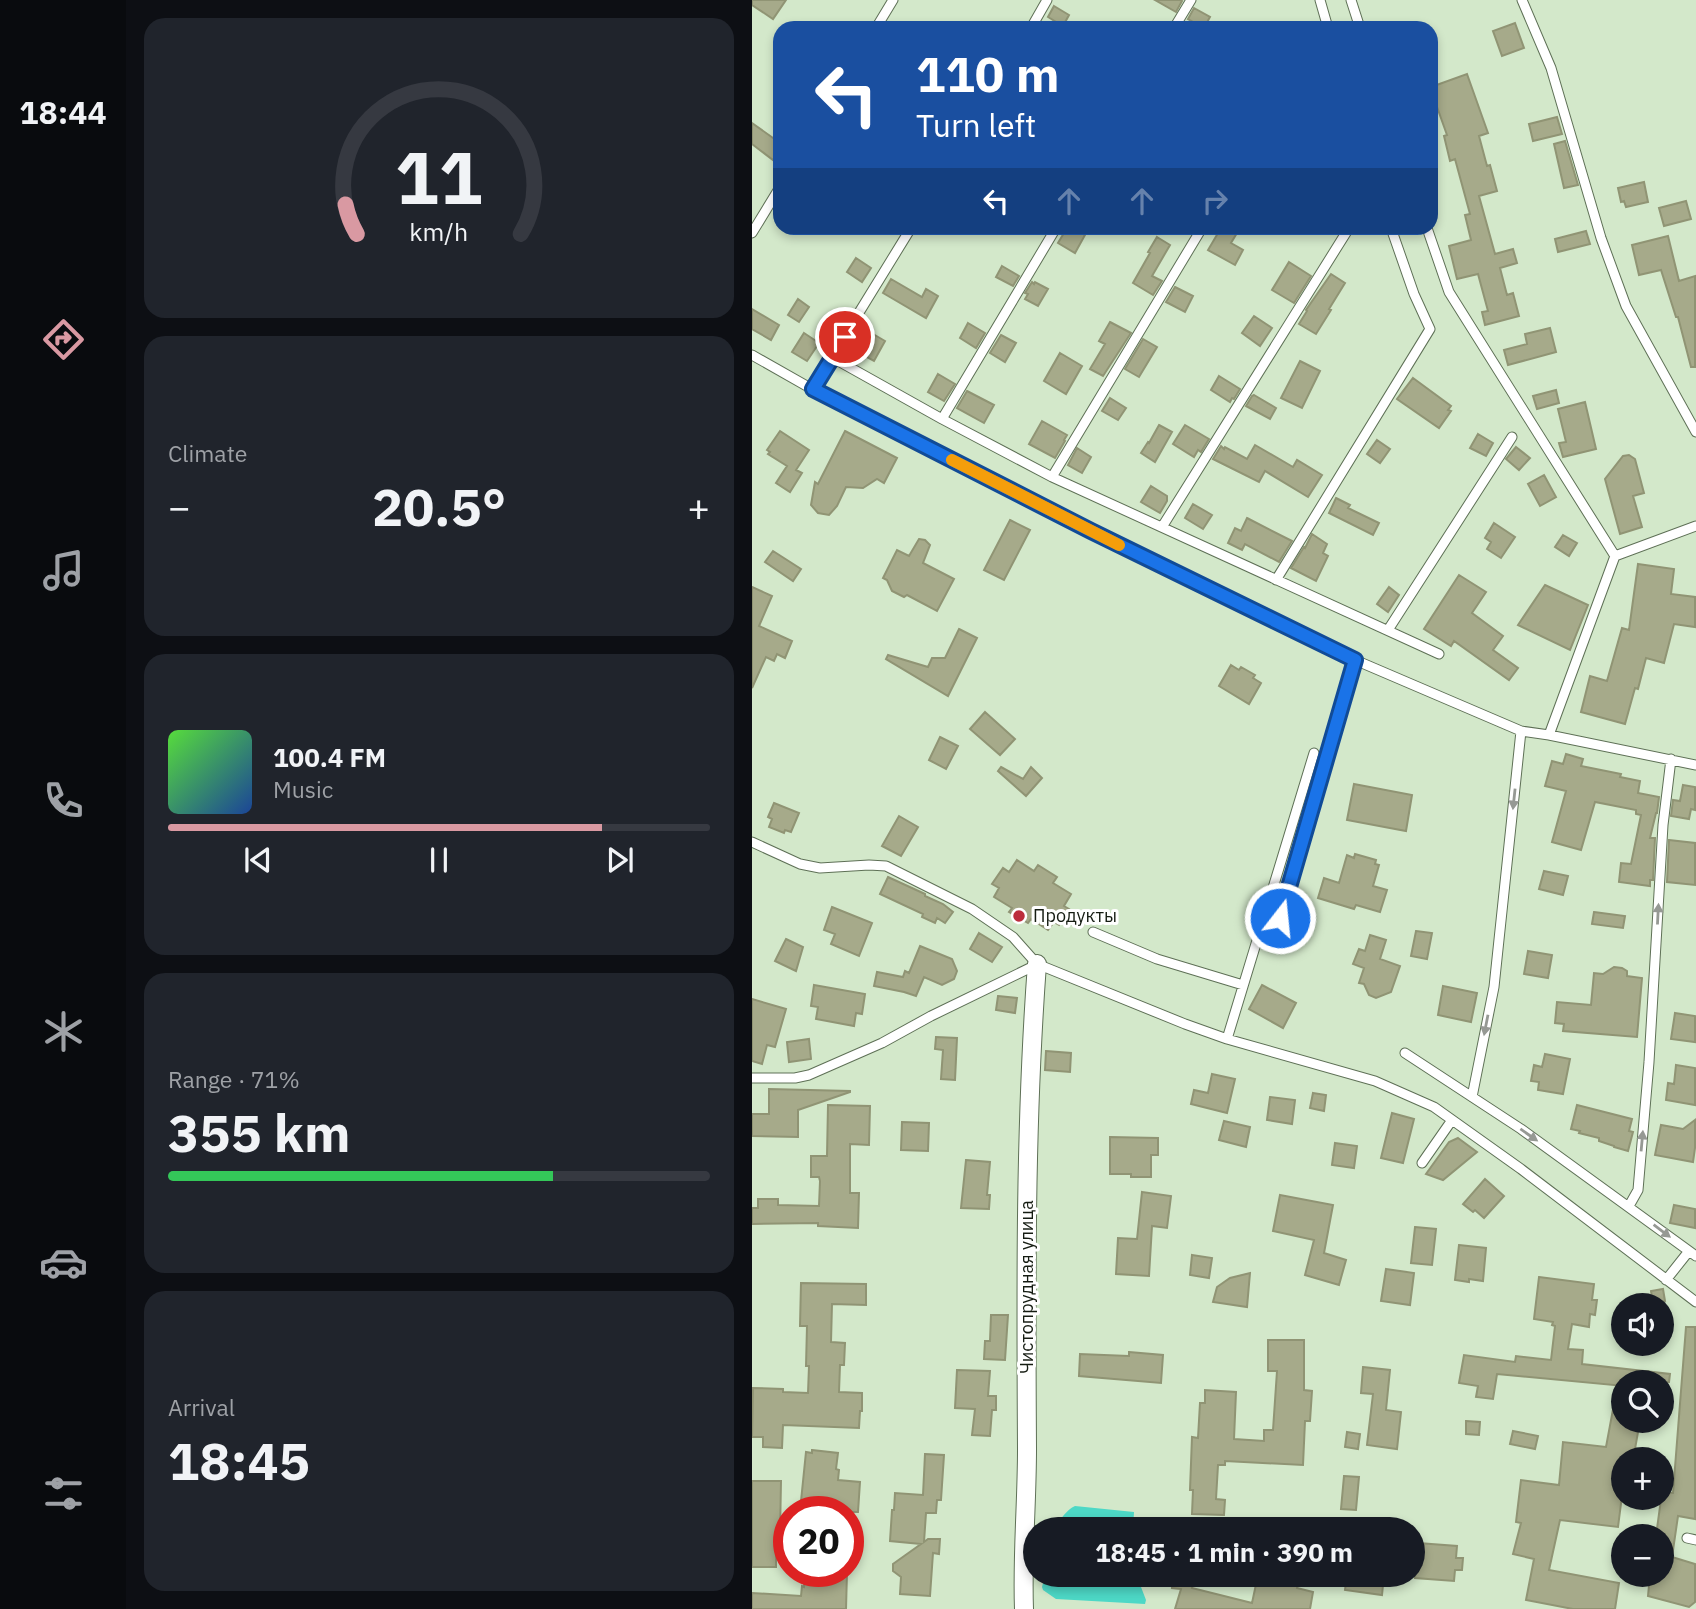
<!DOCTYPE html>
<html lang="en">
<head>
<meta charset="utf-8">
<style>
	body { margin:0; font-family:"IBM Plex Sans",sans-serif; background:#20242c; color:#f1f3f6; height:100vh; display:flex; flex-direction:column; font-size:26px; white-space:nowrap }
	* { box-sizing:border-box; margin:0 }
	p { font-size:23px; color:#9ea1a6 }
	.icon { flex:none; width:38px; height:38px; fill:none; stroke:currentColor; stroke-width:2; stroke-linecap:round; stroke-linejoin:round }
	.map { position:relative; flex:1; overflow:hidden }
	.drawer { display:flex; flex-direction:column; gap:18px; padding:18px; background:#0d0f14; width:626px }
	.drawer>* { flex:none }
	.top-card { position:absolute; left:21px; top:21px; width:665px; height:214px; border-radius:21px; box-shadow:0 4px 10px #0003; background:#1a4fa0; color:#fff; overflow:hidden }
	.fabs { position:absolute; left:859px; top:1293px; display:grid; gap:14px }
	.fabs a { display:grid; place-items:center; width:63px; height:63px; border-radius:50%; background:#171b24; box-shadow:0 4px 10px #0003; font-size:35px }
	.speed { position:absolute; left:21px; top:1496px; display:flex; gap:14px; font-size:35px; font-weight:700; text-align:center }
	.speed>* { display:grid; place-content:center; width:91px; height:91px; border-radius:50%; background:#171b24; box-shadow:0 4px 10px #0003; line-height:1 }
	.speed .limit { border:10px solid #d22; background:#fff; color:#111 }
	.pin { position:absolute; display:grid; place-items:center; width:60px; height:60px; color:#fff; margin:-30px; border:4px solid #fff; border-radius:50%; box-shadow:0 2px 7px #0007 }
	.me { position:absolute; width:77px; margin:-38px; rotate:16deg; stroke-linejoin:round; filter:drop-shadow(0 0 5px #0008) }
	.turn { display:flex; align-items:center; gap:24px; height:147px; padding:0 28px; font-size:32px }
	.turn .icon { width:91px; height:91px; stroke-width:2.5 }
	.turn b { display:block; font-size:49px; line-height:60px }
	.lanes { display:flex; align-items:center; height:66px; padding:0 28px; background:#0003; justify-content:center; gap:35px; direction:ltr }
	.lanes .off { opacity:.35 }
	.big { font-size:52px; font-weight:700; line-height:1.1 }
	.drawer .card { flex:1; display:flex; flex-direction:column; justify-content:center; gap:10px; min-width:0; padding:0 24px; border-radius:21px; background:#20242c }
	.drawer .dial { align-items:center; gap:0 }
	.dial svg { height:182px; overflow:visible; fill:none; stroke:#363941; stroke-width:7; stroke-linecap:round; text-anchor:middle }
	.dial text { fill:#f1f3f6; stroke:none }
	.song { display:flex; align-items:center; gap:21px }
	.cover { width:84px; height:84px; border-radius:10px; background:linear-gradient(135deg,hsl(110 70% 55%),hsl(220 70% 35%)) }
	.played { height:7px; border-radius:4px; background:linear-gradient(90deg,#d999a2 80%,#363941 80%) }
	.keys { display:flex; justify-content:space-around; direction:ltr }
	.heat { display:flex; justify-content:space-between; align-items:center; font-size:38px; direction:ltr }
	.charge { height:10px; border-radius:5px; background:linear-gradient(90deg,#34c759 71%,#363941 0) }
	.trip { position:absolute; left:271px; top:1517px; width:402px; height:70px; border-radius:35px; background:#171b24; box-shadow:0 4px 10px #0003; font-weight:700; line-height:70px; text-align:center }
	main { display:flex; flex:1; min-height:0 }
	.dock { display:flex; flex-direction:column; width:126px; justify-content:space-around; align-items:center; background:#090b0e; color:#9ea1a6 }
	.dock .icon { width:49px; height:49px }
	.dock .on { color:#d999a2 }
	.dock b { font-size:32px; color:#f1f3f6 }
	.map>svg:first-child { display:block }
</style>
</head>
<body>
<main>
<nav class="dock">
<b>18:44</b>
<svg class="icon on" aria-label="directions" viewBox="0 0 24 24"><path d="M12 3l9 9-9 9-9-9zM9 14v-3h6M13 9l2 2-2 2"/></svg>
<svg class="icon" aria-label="music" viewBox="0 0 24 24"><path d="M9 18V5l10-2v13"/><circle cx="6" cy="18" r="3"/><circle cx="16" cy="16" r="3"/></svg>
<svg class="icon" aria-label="phone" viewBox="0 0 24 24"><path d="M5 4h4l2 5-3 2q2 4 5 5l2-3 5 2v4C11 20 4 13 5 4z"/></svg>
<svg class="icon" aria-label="climate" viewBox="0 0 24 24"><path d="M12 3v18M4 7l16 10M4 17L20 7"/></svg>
<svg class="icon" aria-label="car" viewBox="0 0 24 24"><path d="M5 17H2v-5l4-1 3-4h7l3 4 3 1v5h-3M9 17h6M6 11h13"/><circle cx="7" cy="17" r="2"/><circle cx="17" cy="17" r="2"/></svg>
<svg class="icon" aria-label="filters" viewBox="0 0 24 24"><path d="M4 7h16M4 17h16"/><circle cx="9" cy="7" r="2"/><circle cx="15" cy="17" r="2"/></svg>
</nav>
<section class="drawer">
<div class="card dial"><svg viewBox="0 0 100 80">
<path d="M14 69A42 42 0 1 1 86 69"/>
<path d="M14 69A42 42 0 0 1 9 56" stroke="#d999a2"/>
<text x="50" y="56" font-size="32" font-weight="700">11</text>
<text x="50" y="72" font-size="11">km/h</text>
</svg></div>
<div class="card"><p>Climate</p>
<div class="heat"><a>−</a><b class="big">20.5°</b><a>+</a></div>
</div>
<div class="card">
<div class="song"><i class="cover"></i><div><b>100.4 FM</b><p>Music</p></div></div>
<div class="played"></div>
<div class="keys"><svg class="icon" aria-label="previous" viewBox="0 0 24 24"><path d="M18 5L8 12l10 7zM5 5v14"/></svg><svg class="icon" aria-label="pause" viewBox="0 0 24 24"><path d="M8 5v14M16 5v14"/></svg><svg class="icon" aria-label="next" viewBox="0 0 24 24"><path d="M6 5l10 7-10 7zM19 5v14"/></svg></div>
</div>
<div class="card"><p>Range · 71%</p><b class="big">355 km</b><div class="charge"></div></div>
<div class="card"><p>Arrival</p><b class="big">18:45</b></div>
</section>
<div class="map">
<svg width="944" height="1609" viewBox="0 0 944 1609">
	<rect width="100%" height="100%" fill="#d3e8ca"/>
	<path fill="#4dd8c6" d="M323 1506 382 1512 381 1529H303C307 1521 314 1510 323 1506Z
		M293 1575H390L389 1587 394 1600 393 1604 304 1599 291 1590 290 1587Z"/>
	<path fill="#a6aa8a" stroke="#909474" stroke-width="2" d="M0 0H34L21 19 0 5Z
		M403 0H428L430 1 424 12Z
		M302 6 317 15 311 26 296 17Z
		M442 8 458 17 452 28 436 19Z
		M763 23 772 48 750 56 741 31Z
		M715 74 736 133 727 136 735 166 738 165 745 191 727 196 743 254 761 249 765 263 748 268 755 295 761 293 767 316 733 325 730 312 736 311 726 274 705 279 697 246 719 240 713 215 718 214 703 159 698 161 692 136 695 135 679 90V87Z
		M805 117 810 134 781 141 777 124Z
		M0 123 28 143V150L21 160 0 144Z
		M813 141 826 185 812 188 802 144Z
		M892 182 896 202 874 207 872 201 869 202 866 188Z
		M934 201 939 219 912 226 907 208Z
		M315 228H320L333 235 323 253 306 243Z
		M469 228H488L479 243 491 250 483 265 456 250Z
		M834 231 838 244 806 252 803 239Z
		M916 236 927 281 943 276V367H939L926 317H924L909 270 887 275 880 245Z
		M405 237 418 245 400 276 410 281 401 295 381 283 398 253 396 252Z
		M104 258 119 268 110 282 95 272Z
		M537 262 559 276 542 303 520 290Z
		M250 266 267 276 261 286 244 277Z
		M579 274 593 283 577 309 579 310 564 334 547 324 555 311 554 310Z
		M139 279 170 297 174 289 186 296 174 318 131 293Z
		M280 282 282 284 283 282 296 289 286 306 273 299 276 294 273 293Z
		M423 287 441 296 433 312 414 302Z
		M46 299 57 307 47 322 36 315Z
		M0 309 27 325 19 340 0 329Z
		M502 316 520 328 508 346 490 333Z
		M358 322 379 333 351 376 338 369 353 344 347 341Z
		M216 323 233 333 224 348 208 338Z
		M798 328 804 352 756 365 752 350 775 344 773 334Z
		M52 333 67 343 55 361 40 352Z
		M112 333 119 337 121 334 133 341 122 361 102 350Z
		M249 335 264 343 253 362 238 353Z
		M391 339 405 347 387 377 373 369Z
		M308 353 330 366 314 394 292 381Z
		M548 361 568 371 550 408 529 398Z
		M186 374 203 384 192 401 176 392Z
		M467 376 488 389 482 399 480 398 478 402 459 390Z
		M661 378 699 406 696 410 699 411 687 428 645 399Z
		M804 390 807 403 785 409 781 396Z
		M215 391 242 405 232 423 205 408Z
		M502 395 524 408 518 419 494 406 500 396Z
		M358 398 374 408 366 420 350 411Z
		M833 402 844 449 811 457 807 443 814 442 806 409Z
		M290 421 315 435 312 440 313 441 303 458 277 444Z
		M407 425 420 432 403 462 389 453 396 442 397 443Z
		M433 425 457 439 449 452 446 450 442 457 421 444Z
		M28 431 57 450 44 470 50 473 38 492 24 483 35 466 16 454 18 452 15 450Z
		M93 431 145 458 132 483 125 479 111 488 94 487 85 506 77 515 66 513 59 505 63 482 66 484Z
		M726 434 741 443 734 456 718 448Z
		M625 440 638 449 628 463 615 454Z
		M503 445 541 467 545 460 570 475 556 497 513 471 507 482 461 459 469 446 472 449 473 447 495 459Z
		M764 447 778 458 767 470 754 459Z
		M325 448 339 457 330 473 316 465Z
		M877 455 883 459 892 493 881 496 890 527 868 534 853 479 871 456Z
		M792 475 804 497 788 506 776 484Z
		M399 486 415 496V501L408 513 389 502Z
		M584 498 598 505 596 508 627 523 621 535 577 513Z
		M441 504 460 515 451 529 433 518Z
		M495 518 540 541 527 562 493 544 490 550 476 543 483 528 489 531Z
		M258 520 278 530 252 580 232 570Z
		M742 523 763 537 749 558 735 549 739 542 733 538Z
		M560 534 575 544 571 553 576 556 564 581 539 568 552 547 553 548Z
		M811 535 825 543 817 556 803 547Z
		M167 539 173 540 178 545 171 563 202 579 185 611 155 595 152 597 140 591 135 580 131 578 145 550 157 556Z
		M21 551 49 569 41 581 13 562Z
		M886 564 922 569 919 594 943 597V627L922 624 912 663 894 658 886 689 883 688 873 724 829 712 838 676 855 681 870 628 877 630Z
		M707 575 734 592 720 613 751 636 741 650 766 668 757 680 702 641 699 646 672 629Z
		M793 585 836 605 818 650 766 625Z
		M0 587 20 596 7 626 40 641 33 658 25 654 22 661 14 657 0 688Z
		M637 587 647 595 636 612 625 604Z
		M207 629 225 638 196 696 134 659 136 655 176 667 180 658H193Z
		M479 665 487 670 489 667 503 675 501 678 509 683 497 704 467 686Z
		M233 712 263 739 248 755 218 729Z
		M188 737 206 746 194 769 177 760Z
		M814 754 831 759 829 766 869 774 868 777 888 781 886 793 907 797 905 813H904L898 838H903L901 880H898V886L867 882 869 863 879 864 889 815 884 814V810L843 802 829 850 800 842 814 791 793 786 800 761 811 764Z
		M249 767 271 779 279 767 290 778 274 796 246 771Z
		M602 784 660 795 654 831 595 820Z
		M931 785 943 787V810L939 809 937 819 919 816 921 800 928 801Z
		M22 803 47 813 39 832 33 830 32 833 17 827 20 819 16 817Z
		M147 816 166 827 149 856 130 846Z
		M917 840 943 843V885L915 882Z
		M603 854 624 860 623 864 627 865 621 886 635 890 628 912 604 905 602 909 566 898 572 878 587 883 595 855 602 858Z
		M265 860 282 871 286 865 305 877 301 883 319 894 312 906 317 909 307 925 302 922 296 930 279 919 276 923 257 912 260 908 242 897 247 888 240 884 251 868 257 872Z
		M792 871 816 876 811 895 787 889Z
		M136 877 173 894V896L191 904 201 912 193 923 185 918 183 923 170 917 171 914 128 894Z
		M80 907 120 923 107 956 79 944 83 934 72 930Z
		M842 912 873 916 871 928 840 924Z
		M664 931 680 933 675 959 659 956Z
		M227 933 250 947 240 962 218 949Z
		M618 935 634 940 628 959 648 966 639 992 624 998 617 995 612 984 607 983 612 968 601 964 607 949 613 951Z
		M34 939 51 947 44 971 23 961Z
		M168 946 200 959 205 971 202 979 190 985 172 977 164 996 152 992 122 986 125 972 151 977 153 971 157 973Z
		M776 951 800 955 796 978 772 974Z
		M862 967 870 968 875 971V976L890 978 885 1037 811 1031 812 1024 803 1023 805 1002 839 1005 842 973 851 974Z
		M62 985 113 994 110 1014 104 1013 102 1026 64 1019 66 1007 59 1006Z
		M510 985 544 1003 531 1028 497 1009Z
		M691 986 725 993 719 1022 686 1015Z
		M246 996 265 998 263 1013 244 1010Z
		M0 999 34 1009 23 1047 15 1045 10 1064 0 1061Z
		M923 1013 943 1016V1042L919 1039Z
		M184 1037 205 1038 203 1080 189 1079 191 1050 183 1049Z
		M57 1039 59 1059 37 1062 35 1042Z
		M294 1051 319 1053 318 1072 293 1070Z
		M793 1054 818 1059 811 1094 786 1090 787 1082 779 1081 782 1065 790 1067Z
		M924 1065 943 1068V1105L914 1100 916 1083 922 1084Z
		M460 1074 483 1079 475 1113 439 1104 442 1090 456 1093Z
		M17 1089 98 1091V1092L46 1110V1137L0 1136V1114H17Z
		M561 1093 574 1095 572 1111 558 1108Z
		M518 1097 543 1100 540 1124 515 1120Z
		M76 1105 118 1106 117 1145 98 1144V1193H107L106 1228 66 1226V1223L0 1224V1208H6V1199H26V1205L67 1206 68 1181 67 1177H59V1156H75Z
		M825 1105 880 1119 877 1131 881 1132 876 1151 862 1147V1146L847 1141V1138L827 1133 828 1131 819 1129Z
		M640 1113 662 1119 651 1163 629 1158Z
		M943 1120V1148L941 1162 903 1155 909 1125 931 1129Z
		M472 1121 498 1127 494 1147 467 1140Z
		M150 1122 177 1123 176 1151 149 1150Z
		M358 1137 406 1138V1155H399V1177H379V1174H358Z
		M706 1138 725 1152 691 1180 674 1174 697 1142Z
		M583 1143 605 1146 602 1168 580 1165Z
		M214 1160 238 1162 235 1195H238L237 1209 209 1208Z
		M733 1179 752 1196 732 1218 723 1210 721 1212 711 1204Z
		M390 1192 419 1196 415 1228 400 1226 397 1276 364 1274 366 1238 385 1239Z
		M528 1195 581 1205 572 1253 594 1260 587 1285 553 1275 562 1240 521 1231Z
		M922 1205 943 1209V1228L918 1223Z
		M663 1227 684 1229 680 1265 659 1263Z
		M707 1245 734 1248 731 1281 717 1279V1282L703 1280Z
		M440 1255 460 1258 457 1278 438 1275Z
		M634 1269 662 1273 658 1305 629 1301Z
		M498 1273 495 1307 461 1302 465 1287 478 1278Z
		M787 1277 842 1284 840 1300H845L843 1315 838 1314 837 1327 820 1324 816 1349 831 1350 830 1364 918 1374 917 1382H872V1386L745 1374 741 1399 724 1397 726 1386 707 1383 712 1355 763 1362 764 1356 799 1360 803 1326 800 1325 801 1322 782 1319Z
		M49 1283 114 1284V1305L80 1304 79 1342 93 1343 92 1365H88L87 1392 110 1393V1411H108L107 1428 31 1425 30 1448 11 1447V1437H0L1 1388 31 1389V1392L56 1393 57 1366H54L55 1326H48Z
		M911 1289 913 1301 901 1303 899 1291Z
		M239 1315H256L253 1360 232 1359 233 1341H238Z
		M934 1327H943V1519L926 1516 920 1557 943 1564V1602L937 1607 896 1596 898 1575H910V1536H904L910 1492 921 1493Z
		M516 1340H552V1390L560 1391 558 1421H553L551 1465 473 1461V1465H466L464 1499 473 1500 472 1515 440 1514 441 1490H438L440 1437 446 1438 448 1403H453V1390L484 1392 482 1439 512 1441V1430H521L525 1371H516Z
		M377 1352 411 1355 409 1383 327 1376 328 1354 377 1356Z
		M611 1367 638 1370 634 1410 649 1412 645 1449 615 1445 621 1394 609 1393Z
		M205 1370 238 1371 236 1396H244V1410H240L238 1436 220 1435 223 1409 203 1408Z
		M865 1388H872V1421H888L881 1460H872V1480L866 1527 808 1520 797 1570 867 1583 863 1609H821L774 1600 782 1559 761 1554 769 1523 764 1522 769 1480 807 1485 811 1442 854 1447Z
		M714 1421 728 1422 727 1435 714 1434Z
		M761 1431 786 1436 783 1449 758 1444Z
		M595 1432 608 1434 606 1449 593 1447Z
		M60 1450 86 1453 84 1469 87 1470 86 1480 108 1482 106 1512 48 1511 54 1452 60 1453Z
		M173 1454 192 1455 189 1500H185L184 1513H174L172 1542 176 1539H188L187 1554 181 1553 178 1596 148 1594 149 1577 141 1571V1564L169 1544 138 1541 140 1510H142L143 1493 171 1495Z
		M592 1476 607 1477 604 1510 589 1509Z
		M0 1481H29L28 1534H34V1549H24V1567H0Z
		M666 1543 705 1546 704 1558H711L710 1570H703L702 1581 663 1578Z
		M53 1572H95L94 1609H0V1593L49 1596 50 1586 52 1587Z
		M421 1575H442L440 1588 500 1603 506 1575H548L545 1588 561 1592 558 1609H423L429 1589 420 1588Z
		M595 1575H632L630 1595 593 1590Z"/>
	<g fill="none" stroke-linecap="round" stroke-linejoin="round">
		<g stroke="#5e7056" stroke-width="11">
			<path id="service" d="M568 0 576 28
				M599 0 608 28
				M770 0 799 68 849 238 874 306 944 432
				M124 28 141 0
				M279 28 295 0
				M422 28 439 0
				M675 228 697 292 863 556
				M0 233 28 187
				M0 355 60 389 339 531 603 660 769 731 797 735 944 765
				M81 358 190 419 300 477 687 654
				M60 389 159 228
				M190 419 304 228
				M300 477 450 228
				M410 527 597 228
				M524 580 678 329 662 294 639 228
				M636 630 760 437
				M797 735 863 556 944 526
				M0 842 48 864 68 868 117 865 134 866 220 909 261 937 285 964 433 1024 475 1039 623 1081 682 1107 769 1169 944 1302
				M528 918 603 660
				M341 932 405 959 491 985
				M475 1039 562 753
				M653 1053 769 1129 944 1256
				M0 1078H43L57 1075 130 1043 179 1016 284 965
				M720 1097 742 987 769 731
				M670 1163 700 1120
				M877 1206 886 1190 897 1062 911 825 919 759
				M914 1280 937 1251
				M935 1538 944 1540"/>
		</g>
		<g stroke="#5e7056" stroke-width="20">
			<path id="minor" d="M272 1609C270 1556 275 1503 275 1449 274 1288 273 1125 285 964"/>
		</g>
		<use href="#service" stroke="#fff" stroke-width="9"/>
		<use href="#minor" stroke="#fff" stroke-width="18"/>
	</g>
	<defs><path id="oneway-solid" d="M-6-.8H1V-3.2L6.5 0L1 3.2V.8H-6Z" transform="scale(1.75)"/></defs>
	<g fill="#969994">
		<use href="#oneway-solid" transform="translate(762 799) rotate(96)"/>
		<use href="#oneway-solid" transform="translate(906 914) rotate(-87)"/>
		<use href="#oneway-solid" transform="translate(734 1025) rotate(101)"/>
		<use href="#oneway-solid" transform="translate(777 1135) rotate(35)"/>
		<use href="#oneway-solid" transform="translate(890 1141) rotate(-85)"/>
		<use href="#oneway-solid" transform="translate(910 1231) rotate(37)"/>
	</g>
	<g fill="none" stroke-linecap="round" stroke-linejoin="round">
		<g stroke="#114b97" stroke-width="18">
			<path id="route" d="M93 337 61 389 339 531 603 660 528 918"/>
		</g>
		<use href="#route" stroke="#1a73e8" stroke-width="12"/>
		<path stroke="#f59e0b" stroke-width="12" d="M200 460 367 545"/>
	</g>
	<circle fill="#bc2c3c" stroke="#fff" stroke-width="2.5" cx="267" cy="916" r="7"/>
	<g text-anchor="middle" stroke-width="6" stroke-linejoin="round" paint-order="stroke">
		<g font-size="18" fill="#151c12" stroke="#fff" text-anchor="start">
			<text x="281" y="922">Продукты</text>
		</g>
		<g font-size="18" fill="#151c12" stroke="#fff">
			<text transform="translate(275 1287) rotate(-90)" y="6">Чистопрудная улица</text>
		</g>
	</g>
</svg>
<div class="fabs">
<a><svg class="icon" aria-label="sound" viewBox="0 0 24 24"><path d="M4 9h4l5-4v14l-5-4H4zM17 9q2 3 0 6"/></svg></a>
<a><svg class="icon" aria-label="search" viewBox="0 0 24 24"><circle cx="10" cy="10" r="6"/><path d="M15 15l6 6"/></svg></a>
<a>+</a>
<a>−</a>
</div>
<div class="speed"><div class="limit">20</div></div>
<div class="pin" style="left:93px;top:337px;background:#d93025"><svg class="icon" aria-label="arrive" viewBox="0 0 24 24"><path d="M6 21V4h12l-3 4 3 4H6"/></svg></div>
<svg class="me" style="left:528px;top:918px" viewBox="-20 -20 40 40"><circle r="17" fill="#1a73e8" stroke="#fff" stroke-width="3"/><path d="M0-11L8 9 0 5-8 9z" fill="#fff"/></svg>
<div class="trip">18:45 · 1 min · 390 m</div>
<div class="top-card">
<div class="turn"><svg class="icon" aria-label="left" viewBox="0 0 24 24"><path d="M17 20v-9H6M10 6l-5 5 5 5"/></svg><div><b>110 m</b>Turn left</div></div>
<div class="lanes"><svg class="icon" aria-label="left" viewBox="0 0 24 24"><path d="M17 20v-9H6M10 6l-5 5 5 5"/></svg><svg class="icon off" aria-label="ahead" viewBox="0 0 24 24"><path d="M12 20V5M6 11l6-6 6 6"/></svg><svg class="icon off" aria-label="ahead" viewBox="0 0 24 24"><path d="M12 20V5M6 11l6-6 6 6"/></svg><svg class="icon off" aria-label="right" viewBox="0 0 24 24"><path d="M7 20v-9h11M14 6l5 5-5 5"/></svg></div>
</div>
</div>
</main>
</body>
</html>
